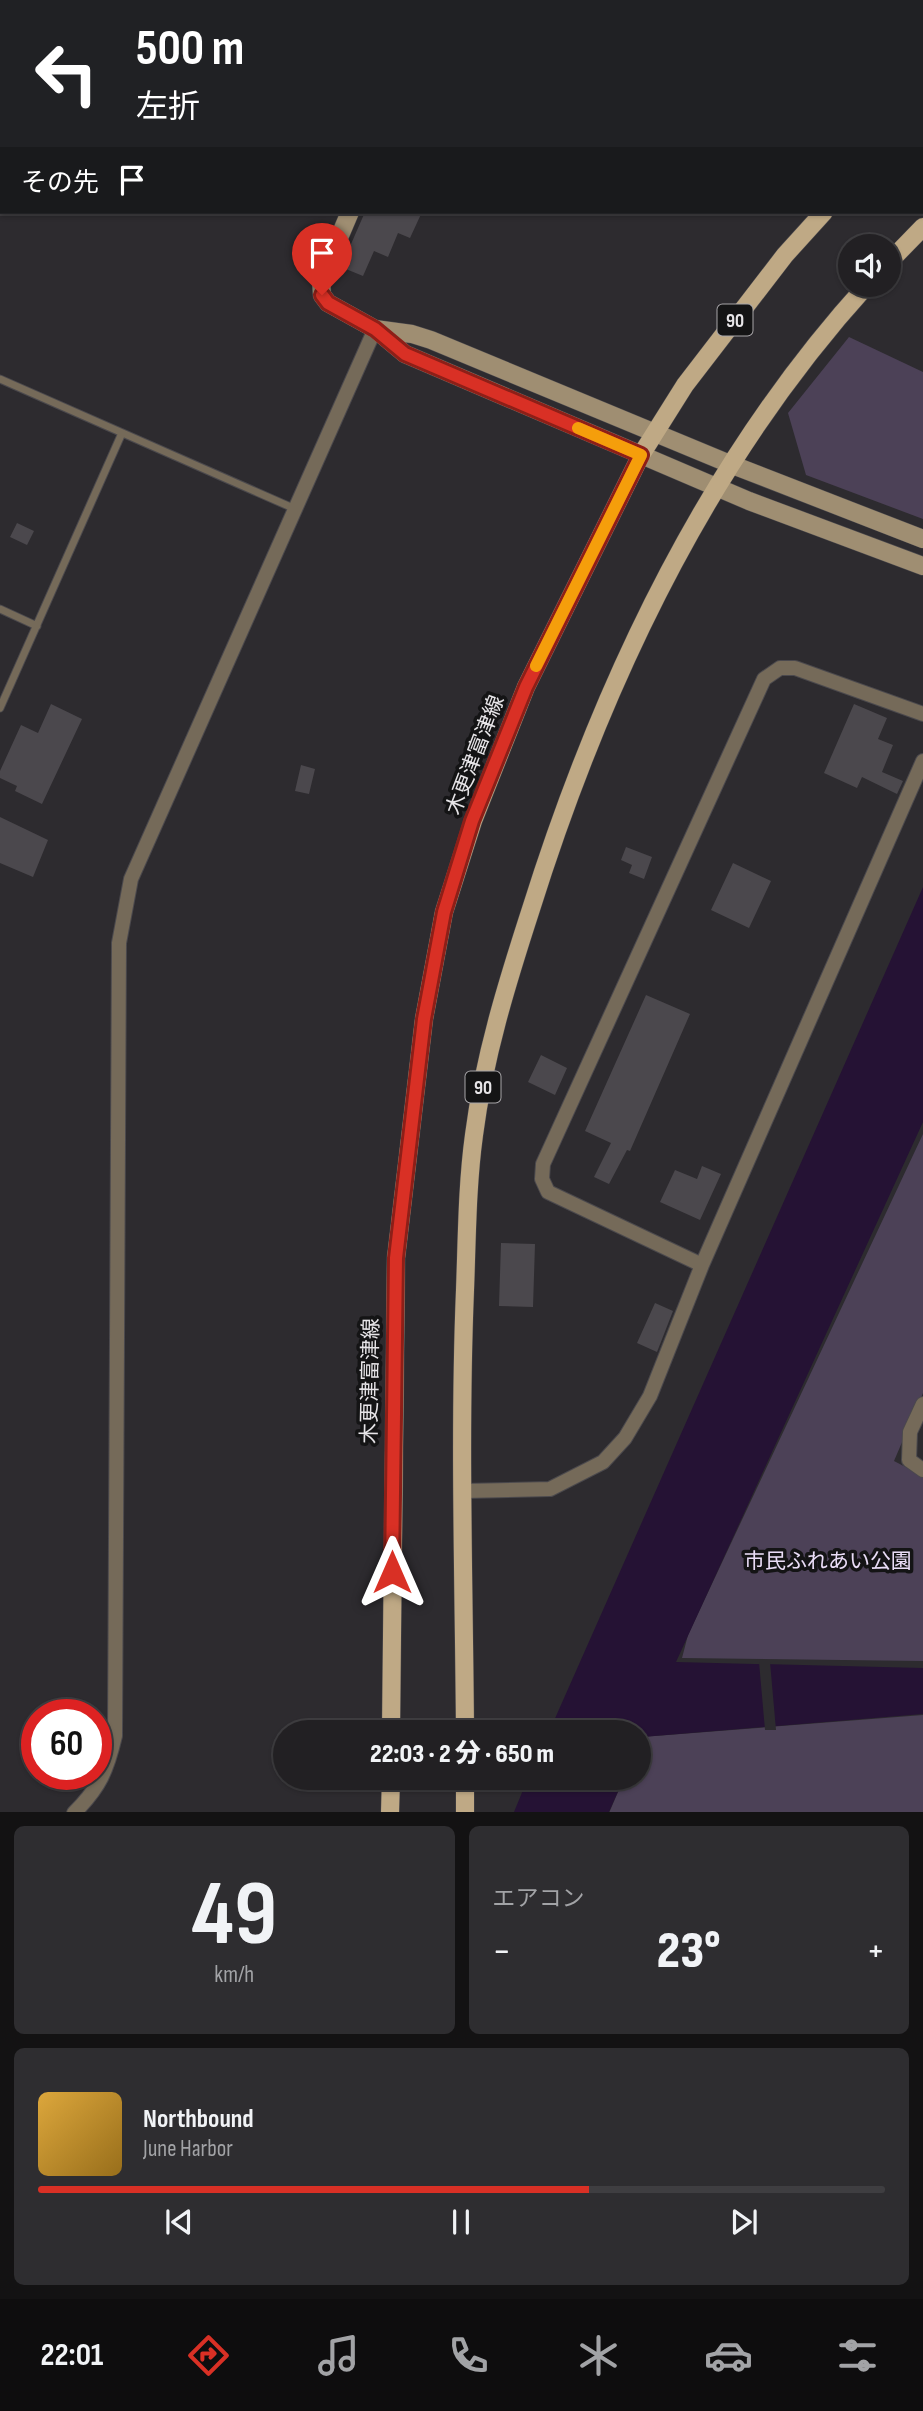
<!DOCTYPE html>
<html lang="ja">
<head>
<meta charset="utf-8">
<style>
	body { margin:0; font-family:"Sofia Sans Condensed","Noto Sans JP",sans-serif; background:#2e2d30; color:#f1f3f6; height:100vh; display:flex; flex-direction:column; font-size:26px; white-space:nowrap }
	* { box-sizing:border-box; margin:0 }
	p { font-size:23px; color:#a2a3a6 }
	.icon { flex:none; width:38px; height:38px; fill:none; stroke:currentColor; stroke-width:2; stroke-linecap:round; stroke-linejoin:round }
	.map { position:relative; height:1812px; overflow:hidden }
	.side { display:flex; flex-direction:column; gap:14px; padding:14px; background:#131213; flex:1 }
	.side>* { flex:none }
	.hud { position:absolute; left:0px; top:0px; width:924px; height:214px; box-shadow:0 2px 5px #0004,0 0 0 2px #3f3e41; background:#202124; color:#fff; overflow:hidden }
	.controls { position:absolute; left:838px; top:234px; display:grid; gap:14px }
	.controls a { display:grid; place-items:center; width:63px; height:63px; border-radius:50%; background:#222023; box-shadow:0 2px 5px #0004,0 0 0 2px #3f3e41; font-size:35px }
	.speed { position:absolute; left:21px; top:1699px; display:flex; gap:14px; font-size:35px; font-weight:700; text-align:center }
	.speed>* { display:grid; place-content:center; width:91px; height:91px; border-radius:50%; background:#222023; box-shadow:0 2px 5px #0004,0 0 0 2px #3f3e41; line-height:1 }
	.speed .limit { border:10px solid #d22; background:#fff; color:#111 }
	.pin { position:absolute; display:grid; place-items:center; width:60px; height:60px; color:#fff; margin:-72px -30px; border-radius:50% 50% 50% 0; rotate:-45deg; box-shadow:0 0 7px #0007 }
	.pin .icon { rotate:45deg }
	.me { position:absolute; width:77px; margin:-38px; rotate:0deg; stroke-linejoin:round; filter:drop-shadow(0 0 5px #0008) }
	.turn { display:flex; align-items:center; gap:24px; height:147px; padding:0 21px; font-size:32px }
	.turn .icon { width:91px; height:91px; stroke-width:2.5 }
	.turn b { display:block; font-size:49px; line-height:60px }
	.then { display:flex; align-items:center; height:66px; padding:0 21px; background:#0003; gap:14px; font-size:26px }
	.big { font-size:52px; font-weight:800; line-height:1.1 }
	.side .card { flex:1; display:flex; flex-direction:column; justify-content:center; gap:10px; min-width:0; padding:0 24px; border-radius:10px; background:#2e2d30 }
	.side .dial { align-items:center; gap:0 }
	.dial b { font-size:91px; line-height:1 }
	.song { display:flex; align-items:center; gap:21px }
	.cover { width:84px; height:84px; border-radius:10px; background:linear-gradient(135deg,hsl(40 70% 55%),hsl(40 70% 35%)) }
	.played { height:7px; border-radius:4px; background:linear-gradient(90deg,#d93025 65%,#3f3e41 65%) }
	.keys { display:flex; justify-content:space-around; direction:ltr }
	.heat { display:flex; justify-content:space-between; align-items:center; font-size:38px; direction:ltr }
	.side .tiles { flex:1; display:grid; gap:14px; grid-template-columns:1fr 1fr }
	.card:last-child { grid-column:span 2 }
	.trip { position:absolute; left:273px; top:1720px; width:378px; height:70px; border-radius:35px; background:#222023; box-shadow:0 2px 5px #0004,0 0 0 2px #3f3e41; font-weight:800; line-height:70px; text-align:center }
	.tabs { display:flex; height:112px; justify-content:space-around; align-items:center; background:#0e0d0e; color:#a2a3a6 }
	.tabs .icon { width:49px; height:49px }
	.tabs .selected { color:#d93025 }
	.tabs b { font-size:32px; color:#f1f3f6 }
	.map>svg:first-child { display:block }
</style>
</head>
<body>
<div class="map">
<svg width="923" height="1813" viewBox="0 0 923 1813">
	<rect width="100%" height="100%" fill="#2d2b2f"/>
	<path fill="#4c4157" d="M849 337 923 372V519L806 475 788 413Z
		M923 1134V1393L894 1461 923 1476V1661L682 1658 688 1635Z
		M923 1715V1812L609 1813 624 1778H639V1745L642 1737Z"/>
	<path fill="#251234" d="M923 887V1122L676 1662 923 1668V1714L642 1737 639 1745V1732H549Z
		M528 1778H624L609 1812H514Z"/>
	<path fill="#2d2b2f" d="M759 1662H770L776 1730H765Z"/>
	<path fill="#4b484d" d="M365 212H422L410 238 398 233 388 257 374 251 363 276 341 267Z
		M17 523 34 531 27 545 10 537Z
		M51 704 82 719 42 804 15 791 17 786 0 778V771L21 725 38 733Z
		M854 704 887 718 878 739 893 745 882 772 903 781 897 794 862 777 857 788 824 773Z
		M301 765 315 769 309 794 295 791Z
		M0 817 48 840 33 877 0 863Z
		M626 847 652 857 644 879 629 873 632 865 621 860Z
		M733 863 771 881 749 928 711 910Z
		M646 995 690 1014 630 1151 627 1150 609 1184 594 1177 611 1143 585 1131Z
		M541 1055 567 1068 555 1095 528 1082Z
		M702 1166 721 1174 700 1220 660 1202 675 1170 697 1179Z
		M501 1243 535 1244 533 1307 499 1306Z
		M655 1303 673 1311 657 1352 637 1343Z"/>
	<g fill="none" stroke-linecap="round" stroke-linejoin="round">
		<g stroke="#4b494d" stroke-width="9">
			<path id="lane" d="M0 379 293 508
				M0 609 37 626
				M0 708 122 433"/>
		</g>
		<g stroke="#4b494d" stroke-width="16">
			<path id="street" d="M702 1265 548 1192 542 1179 543 1164 764 679 780 668H795L923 714
				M923 1404 910 1432 909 1460 923 1470
				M463 1491 550 1489 603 1462 625 1438 650 1396 702 1265 923 761
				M74 1813C100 1787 107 1770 115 1736L119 943 131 879 375 329"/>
		</g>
		<g stroke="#4b494d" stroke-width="19">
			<path id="secondary" d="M381 0 385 2
				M690 2 692 0
				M350 212 321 280 322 295 328 303 375 329 405 354 749 501 923 566
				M375 329 412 334 431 340 730 464 923 539"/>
		</g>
		<g stroke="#4b494d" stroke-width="19">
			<path id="primary" d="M922 106 923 105
				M889 262 923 227
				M391 1732 396 1258 424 1019 444 912 473 821 526 687 641 455 685 385 785 255 824 212
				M465 1732C464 1585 459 1437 465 1290 467 1238 467 1186 474 1135 484 1057 507 983 531 909 602 683 706 462 867 285
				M465 1778V1813
				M390 1813 391 1778"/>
		</g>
		<use href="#lane" stroke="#756a59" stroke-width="7"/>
		<use href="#street" stroke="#756a59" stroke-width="14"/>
		<use href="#secondary" stroke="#9f8e72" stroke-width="18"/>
		<use href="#primary" stroke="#bfa985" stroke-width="18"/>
	</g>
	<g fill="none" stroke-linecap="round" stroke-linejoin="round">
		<g stroke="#8d1f18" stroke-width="18">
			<path id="route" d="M322 295 328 303 375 329 405 354 641 455 526 687 472 821 444 912 424 1019 396 1258 392 1572"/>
		</g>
		<use href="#route" stroke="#d93025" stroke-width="12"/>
		<path stroke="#f59e0b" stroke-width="12" d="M536 666 641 455 578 428"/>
	</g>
	<g text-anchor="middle" stroke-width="7" stroke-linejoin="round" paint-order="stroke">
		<g fill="#141415" stroke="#a8a6a9" stroke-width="2">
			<rect x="717.5" y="304.5" width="35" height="31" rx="5"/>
			<rect x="465.5" y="1071.5" width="35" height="31" rx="5"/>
		</g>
		<g font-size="19" font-weight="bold" fill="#e7e5e8">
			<text x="735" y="327">90</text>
			<text x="483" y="1094">90</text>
		</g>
		<g font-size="21" fill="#e7e5e8" stroke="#141415">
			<text transform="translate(475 755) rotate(-69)" y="7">木更津富津線</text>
			<text transform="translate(370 1381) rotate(-89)" y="7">木更津富津線</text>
		</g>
		<g font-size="21" fill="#eaddf7" stroke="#141415">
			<text x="828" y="1568">市民ふれあい公園</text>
		</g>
	</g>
</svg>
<div class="controls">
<a><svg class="icon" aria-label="sound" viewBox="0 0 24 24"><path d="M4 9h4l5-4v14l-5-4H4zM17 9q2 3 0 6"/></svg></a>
</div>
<div class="speed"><div class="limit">60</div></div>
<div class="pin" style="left:322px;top:295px;background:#d93025"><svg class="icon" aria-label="arrive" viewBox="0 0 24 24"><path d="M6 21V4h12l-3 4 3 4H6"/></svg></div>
<svg class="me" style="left:392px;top:1572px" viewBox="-20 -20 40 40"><path d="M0-17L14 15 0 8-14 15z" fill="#d93025" stroke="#fff" stroke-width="4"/></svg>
<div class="trip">22:03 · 2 分 · 650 m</div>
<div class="hud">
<div class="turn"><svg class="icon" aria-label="left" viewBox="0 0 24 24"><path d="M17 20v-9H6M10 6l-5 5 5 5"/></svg><div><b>500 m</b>左折</div></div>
<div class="then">その先<svg class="icon" aria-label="arrive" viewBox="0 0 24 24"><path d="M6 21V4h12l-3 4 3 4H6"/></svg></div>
</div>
</div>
<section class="side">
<div class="tiles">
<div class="card dial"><b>49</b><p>km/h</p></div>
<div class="card"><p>エアコン</p>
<div class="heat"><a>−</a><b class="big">23°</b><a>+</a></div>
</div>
<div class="card">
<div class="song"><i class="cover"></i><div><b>Northbound</b><p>June Harbor</p></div></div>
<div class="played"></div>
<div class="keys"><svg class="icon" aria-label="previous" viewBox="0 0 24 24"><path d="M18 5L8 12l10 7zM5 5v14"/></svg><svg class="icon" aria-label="pause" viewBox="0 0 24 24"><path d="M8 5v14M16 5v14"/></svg><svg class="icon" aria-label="next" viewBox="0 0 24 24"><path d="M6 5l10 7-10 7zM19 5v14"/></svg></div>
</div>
</div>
</section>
<nav class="tabs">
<b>22:01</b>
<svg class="icon selected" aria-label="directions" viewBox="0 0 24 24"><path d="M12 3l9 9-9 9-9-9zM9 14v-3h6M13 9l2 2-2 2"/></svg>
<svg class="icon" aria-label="music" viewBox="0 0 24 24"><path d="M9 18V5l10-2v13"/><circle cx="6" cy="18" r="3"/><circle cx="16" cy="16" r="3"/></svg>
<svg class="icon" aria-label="phone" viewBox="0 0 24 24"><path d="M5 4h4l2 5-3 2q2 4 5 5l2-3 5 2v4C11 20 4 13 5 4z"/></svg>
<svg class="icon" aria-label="climate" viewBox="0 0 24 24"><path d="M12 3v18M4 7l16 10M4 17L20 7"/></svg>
<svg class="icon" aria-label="car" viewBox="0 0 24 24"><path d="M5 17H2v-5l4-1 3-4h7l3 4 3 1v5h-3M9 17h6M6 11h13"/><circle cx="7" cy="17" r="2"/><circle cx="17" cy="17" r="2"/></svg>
<svg class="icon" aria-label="filters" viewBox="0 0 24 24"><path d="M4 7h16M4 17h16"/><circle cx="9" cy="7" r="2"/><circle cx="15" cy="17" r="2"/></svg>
</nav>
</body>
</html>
